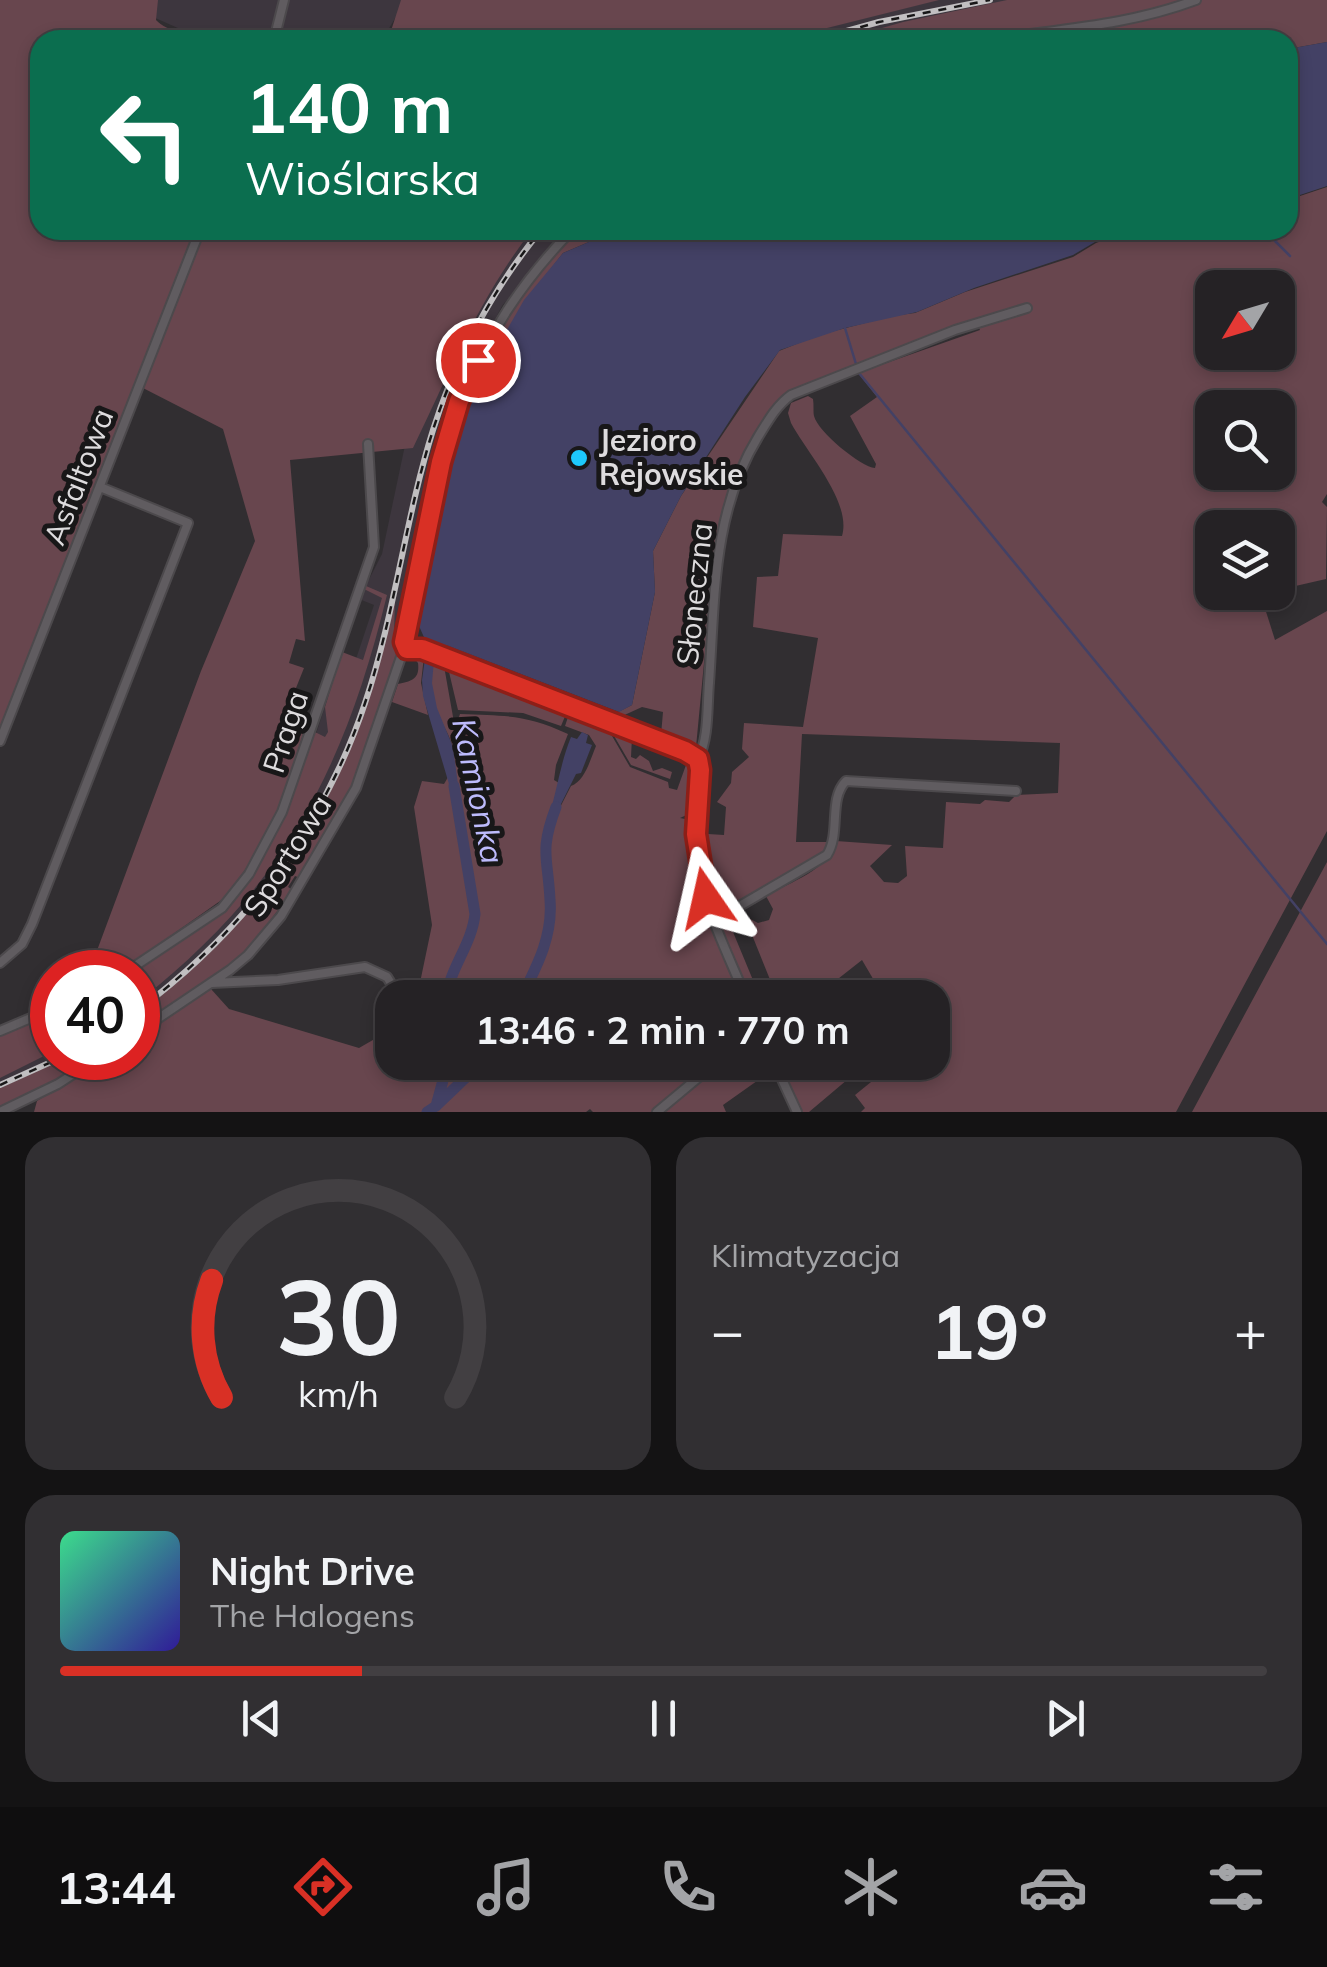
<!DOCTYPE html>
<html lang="pl">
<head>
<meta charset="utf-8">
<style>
	body { margin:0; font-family:Mulish,sans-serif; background:#312f32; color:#f1f3f6; height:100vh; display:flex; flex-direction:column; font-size:38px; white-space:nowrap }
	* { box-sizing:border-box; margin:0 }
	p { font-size:32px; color:#a3a4a7 }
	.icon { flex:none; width:55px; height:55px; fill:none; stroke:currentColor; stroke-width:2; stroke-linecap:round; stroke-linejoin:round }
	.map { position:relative; height:1112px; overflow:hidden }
	.side { display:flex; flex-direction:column; gap:25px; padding:25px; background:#141314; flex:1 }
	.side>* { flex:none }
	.top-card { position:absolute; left:30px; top:30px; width:1268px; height:210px; border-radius:30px; box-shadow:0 5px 15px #0003,0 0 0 2px #423f42; background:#0b6e4f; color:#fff; overflow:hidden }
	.needle { width:65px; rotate:232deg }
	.fabs { position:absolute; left:1195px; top:270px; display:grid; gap:20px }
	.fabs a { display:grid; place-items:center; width:100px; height:100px; border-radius:20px; background:#252225; box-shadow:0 5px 15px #0003,0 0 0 2px #423f42; font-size:50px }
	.speed { position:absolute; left:30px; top:950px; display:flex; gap:20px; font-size:50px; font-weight:700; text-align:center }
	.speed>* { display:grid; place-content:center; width:130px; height:130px; border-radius:50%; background:#252225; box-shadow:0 5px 15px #0003,0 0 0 2px #423f42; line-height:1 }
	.speed .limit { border:15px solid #d22; background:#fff; color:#111 }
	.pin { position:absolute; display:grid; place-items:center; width:85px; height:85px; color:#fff; margin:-42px; border:5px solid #fff; border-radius:50%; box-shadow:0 2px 10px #0007 }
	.me { position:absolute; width:110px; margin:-55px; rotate:349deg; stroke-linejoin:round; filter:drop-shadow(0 0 8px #0008) }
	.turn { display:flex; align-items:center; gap:35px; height:210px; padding:0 50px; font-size:45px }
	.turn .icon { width:130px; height:130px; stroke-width:2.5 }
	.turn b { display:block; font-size:70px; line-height:85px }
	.big { font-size:75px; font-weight:700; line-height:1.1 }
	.side .card { flex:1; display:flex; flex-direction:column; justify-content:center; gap:15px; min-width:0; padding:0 35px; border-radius:30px; background:#312f32 }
	.side .dial { align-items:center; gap:0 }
	.dial svg { height:260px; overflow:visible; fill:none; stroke:#423f42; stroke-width:7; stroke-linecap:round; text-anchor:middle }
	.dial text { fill:#f1f3f6; stroke:none }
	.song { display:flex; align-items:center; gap:30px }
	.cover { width:120px; height:120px; border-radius:15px; background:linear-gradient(135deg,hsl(150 70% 55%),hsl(250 70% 35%)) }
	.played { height:10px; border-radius:5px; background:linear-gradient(90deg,#d93025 25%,#423f42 25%) }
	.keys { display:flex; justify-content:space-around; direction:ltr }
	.heat { display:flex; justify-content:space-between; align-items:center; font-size:55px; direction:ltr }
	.side .tiles { flex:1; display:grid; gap:25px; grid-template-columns:1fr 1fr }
	.card:last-child { grid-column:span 2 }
	.trip { position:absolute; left:375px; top:980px; width:575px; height:100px; border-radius:30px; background:#252225; box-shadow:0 5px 15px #0003,0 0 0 2px #423f42; font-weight:700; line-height:100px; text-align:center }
	.dock { display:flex; height:160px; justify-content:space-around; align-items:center; background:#0f0e0f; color:#a3a4a7 }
	.dock .icon { width:70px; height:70px }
	.dock .current { color:#d93025 }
	.dock b { font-size:45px; color:#f1f3f6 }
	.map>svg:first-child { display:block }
</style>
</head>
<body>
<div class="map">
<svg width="1327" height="1112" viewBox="0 0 1327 1112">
	<rect width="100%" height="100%" fill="#312e31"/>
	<path fill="#3d363e" d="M63 0H406L382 40H205L153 17Z
		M804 0H1155L898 40H715Z
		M482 230H564L502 306 457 392 438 448 381 687 349 775 265 917 138 1020V972H135L198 934 261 866 302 777 342 654 356 659 374 605 359 599 382 554 404 450Z
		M52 1014V1058H78L0 1097V1036Z"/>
	<path fill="#68464e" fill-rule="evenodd" d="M0 0H158L156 20C168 33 189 32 205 40H40V230H532C478 300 451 370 413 448L290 460 305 641 296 639 289 663 304 668 282 723 303 734 286 790 260 850 223 899 119 972H89L201 671 255 541 223 429 141 387 0 744Z
		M401 0H939L823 29 793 40H388Z
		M1007 0H1327V42L1288 49V40H840L903 22Z
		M1327 187V494L1322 502 1327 507 1326 579 1278 590V528H1212V592L1271 593 1261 596 1275 640 1327 611V831L1176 1112H861L865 1108 855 1095 871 1082 860 1069 809 1112H797L779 1075 795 1063 932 1062V998L878 997 882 994 862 960 815 997H777L746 920 740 921 737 912 758 923 769 920 773 909 766 896C790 882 829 870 836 841L892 845 870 866 884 882 898 883 907 876 905 846 943 848 946 802 980 804 985 800 1009 802 1016 795 1058 793 1060 743 802 734 796 842H830L822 856 724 912 716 886 709 881 704 825 707 826 708 834 724 835 726 807 717 802 731 783 732 772 749 757 742 749 744 723 803 727 818 638 753 627 757 577 778 576 783 534 842 536C852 502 807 453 791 423L788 413 791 403 808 396 813 399C814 405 813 411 814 416 818 432 861 467 875 468L876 464 850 416 877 397 858 373 980 330 976 321 800 386C755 412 727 489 716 537L696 747 661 735 663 712 642 707 618 718 597 710 598 705 594 704 592 708 444 651 446 645 618 712 632 705 655 592 653 551 681 496 779 351 819 335 892 316 915 313 965 292 1073 257 1096 243 1132 230H1288V200ZM1212 288H1278V352H1212ZM1212 408H1278V472H1212Z
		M574 230H617L563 253 546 275 425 578 419 626 408 635 450 438 473 374 518 296Z
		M366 586 387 595C344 771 283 888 138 1002V972H130C156 955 185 940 209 921 268 874 288 799 313 731L325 737 328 732 325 707 342 652 363 660 382 598 364 589Z
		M395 598 394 636 399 649 359 773 345 804 300 878 295 876 288 887 293 890 246 953 138 1028V1014C280 907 361 771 395 598Z
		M417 654 424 656 421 683 428 715 392 702 398 684C412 681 420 679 418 663L412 656Z
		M437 662 438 666H444L455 728 460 714C505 716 526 714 568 734L556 765 554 780 559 783 549 820 553 821 571 786C585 781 590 760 596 746L589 735 565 726 569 714 608 729 630 767 668 782 669 788 677 790 686 765H692L691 813 680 818 690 820 692 863 700 897 740 997H417L432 925 414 807 422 781 444 784C467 747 443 735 433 700 430 690 431 677 430 667L431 663Z
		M451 669 566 714 561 726 523 713 458 710 449 672Z
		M610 729 632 737 631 757 636 759 640 755 649 761 653 771 662 768 672 772 670 779 631 765Z
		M1327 862V1112H1192Z
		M727 918 734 923 733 932 760 997H750L720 925Z
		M211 989 229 1009 359 1048 392 1029V1062L713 1063 655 1112H593L590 1109 586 1112H34L37 1101 104 1058H138V1036Z
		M52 1010V1052L0 1078V1033Z
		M66 1058H93L31 1094 0 1108V1088Z
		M719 1063H767L771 1071 723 1105 726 1112H661Z"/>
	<path fill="#434165" d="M1327 42V186L1288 199V49Z
		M617 230H1129L1095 242 1073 255 974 288 917 312 845 328 780 350 745 397 681 496 653 551 655 592 632 705 619 712 446 645 434 660 432 683 437 708 453 747 460 800 454 801 423 696 422 680 427 644 419 626V612L460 426 479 379 524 300 563 253Z
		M582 732 588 735 586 743 592 745 581 773 576 774 552 822 548 820C557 791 560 764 571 737L577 739Z"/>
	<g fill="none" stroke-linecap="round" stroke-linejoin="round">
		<path stroke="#434165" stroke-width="2.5" d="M1281 235 1275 241 1290 256
			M845 328 856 364
			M859 373 1327 944"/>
		<path stroke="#434165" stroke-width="11" d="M446 998C450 968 472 944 475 914L454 786
			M521 998C537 966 553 936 550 900 548 857 539 852 556 807
			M436 1106 482 1062
			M427 1112 436 1106 448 1062"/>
		<g stroke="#4c494c" stroke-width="12">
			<path id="minor" d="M274 40 284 0
				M987 40C1058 29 1127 26 1196 0
				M407 649 404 638 406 620C441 462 453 353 572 230
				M0 741 200 230
				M714 921 827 855C841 833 828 799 846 781L1016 791
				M0 963 22 944 32 924 188 523 100 487
				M126 972 222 908 249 874 282 812 374 547 368 444
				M212 983 278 980 365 967 387 977 400 998
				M746 998C727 951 701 903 696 851 694 822 707 786 698 759 709 739 707 706 709 683 715 599 712 512 758 437 768 421 776 406 791 395L955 330 1027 308
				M0 1031 52 1009
				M138 1032 230 970 248 955 281 916 356 788 402 654 409 648 422 649 685 751 698 759
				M774 1062 797 1112
				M0 1112 58 1084 98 1058
				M657 1112 717 1062"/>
		</g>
		<use href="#minor" stroke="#605c60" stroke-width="8"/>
		<g stroke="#c1bfc1" stroke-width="6">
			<path id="rail" d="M814 40 879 22 990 0
				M138 1010C242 933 324 827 365 703 395 614 405 519 433 430 456 357 493 289 541 230
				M0 1085 60 1058"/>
		</g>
		<use href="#rail" stroke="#181718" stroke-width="2.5" stroke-dasharray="8" stroke-linecap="butt"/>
	</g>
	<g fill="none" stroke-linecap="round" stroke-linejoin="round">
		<g stroke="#8d1f18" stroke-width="25">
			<path id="route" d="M478 360 459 401 441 462 404 642 407 649H422L685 751 698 759 700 770 696 834 706 898"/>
		</g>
		<use href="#route" stroke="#d93025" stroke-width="18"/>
	</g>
	<circle fill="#1dc9fc" stroke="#181718" stroke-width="4" cx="579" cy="458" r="10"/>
	<g text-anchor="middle" stroke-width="10" stroke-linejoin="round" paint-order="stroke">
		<g font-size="30" font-weight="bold" fill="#dedcde" stroke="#181718" text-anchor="start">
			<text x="599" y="451">Jezioro<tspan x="599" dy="34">Rejowskie</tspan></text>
		</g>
		<g font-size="30" fill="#dedcde" stroke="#181718">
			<text transform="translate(79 477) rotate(-69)" y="10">Asfaltowa</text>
			<text transform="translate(695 594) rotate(-84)" y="10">Słoneczna</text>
			<text transform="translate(286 732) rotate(-72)" y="10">Praga</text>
			<text transform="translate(288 856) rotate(-58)" y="10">Sportowa</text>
		</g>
		<g font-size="32" font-style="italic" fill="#bdbbfc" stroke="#181718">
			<text transform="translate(478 791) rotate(78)" y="11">Kamionka</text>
		</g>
	</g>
</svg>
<div class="fabs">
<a><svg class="needle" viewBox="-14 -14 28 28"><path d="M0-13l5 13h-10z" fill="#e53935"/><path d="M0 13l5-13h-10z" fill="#a3a4a7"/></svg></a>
<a><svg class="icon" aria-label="search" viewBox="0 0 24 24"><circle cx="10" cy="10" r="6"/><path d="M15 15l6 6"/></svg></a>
<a><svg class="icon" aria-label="layers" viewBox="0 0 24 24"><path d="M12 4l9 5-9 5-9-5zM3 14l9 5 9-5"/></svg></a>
</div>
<div class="speed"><div class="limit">40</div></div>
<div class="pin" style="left:478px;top:360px;background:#d93025"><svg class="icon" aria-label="arrive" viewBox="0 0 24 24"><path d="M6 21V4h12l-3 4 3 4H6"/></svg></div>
<svg class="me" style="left:706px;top:898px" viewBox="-20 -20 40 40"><path d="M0-17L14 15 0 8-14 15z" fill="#d93025" stroke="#fff" stroke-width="4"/></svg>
<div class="trip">13:46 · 2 min · 770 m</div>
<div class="top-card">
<div class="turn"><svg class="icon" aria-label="left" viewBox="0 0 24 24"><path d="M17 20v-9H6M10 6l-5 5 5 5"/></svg><div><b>140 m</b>Wioślarska</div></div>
</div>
</div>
<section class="side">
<div class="tiles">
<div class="card dial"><svg viewBox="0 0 100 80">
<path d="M14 69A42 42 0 1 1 86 69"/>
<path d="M14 69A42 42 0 0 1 11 33" stroke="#d93025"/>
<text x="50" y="56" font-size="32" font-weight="700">30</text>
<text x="50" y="72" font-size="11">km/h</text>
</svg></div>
<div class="card"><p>Klimatyzacja</p>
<div class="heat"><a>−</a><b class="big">19°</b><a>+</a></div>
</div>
<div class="card">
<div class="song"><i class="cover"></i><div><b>Night Drive</b><p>The Halogens</p></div></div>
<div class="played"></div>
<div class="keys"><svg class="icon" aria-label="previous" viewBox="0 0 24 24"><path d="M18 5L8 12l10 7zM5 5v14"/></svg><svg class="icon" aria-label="pause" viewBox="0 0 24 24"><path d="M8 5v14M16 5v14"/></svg><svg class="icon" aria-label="next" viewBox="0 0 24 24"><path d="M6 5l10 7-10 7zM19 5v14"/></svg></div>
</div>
</div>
</section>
<nav class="dock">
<b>13:44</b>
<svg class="icon current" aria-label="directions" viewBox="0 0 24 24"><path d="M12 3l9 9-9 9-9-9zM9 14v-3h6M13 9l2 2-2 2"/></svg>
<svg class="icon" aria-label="music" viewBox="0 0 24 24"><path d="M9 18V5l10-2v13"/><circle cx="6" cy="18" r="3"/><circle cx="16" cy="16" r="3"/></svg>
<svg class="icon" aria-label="phone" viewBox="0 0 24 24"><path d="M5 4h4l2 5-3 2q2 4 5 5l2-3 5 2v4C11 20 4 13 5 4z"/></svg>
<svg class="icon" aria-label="climate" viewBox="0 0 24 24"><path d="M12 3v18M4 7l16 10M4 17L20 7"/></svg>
<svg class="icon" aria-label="car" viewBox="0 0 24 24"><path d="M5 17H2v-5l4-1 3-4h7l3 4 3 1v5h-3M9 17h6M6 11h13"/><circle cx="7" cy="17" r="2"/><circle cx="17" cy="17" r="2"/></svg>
<svg class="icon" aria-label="filters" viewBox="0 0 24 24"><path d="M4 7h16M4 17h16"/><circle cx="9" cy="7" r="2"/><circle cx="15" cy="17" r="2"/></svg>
</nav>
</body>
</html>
